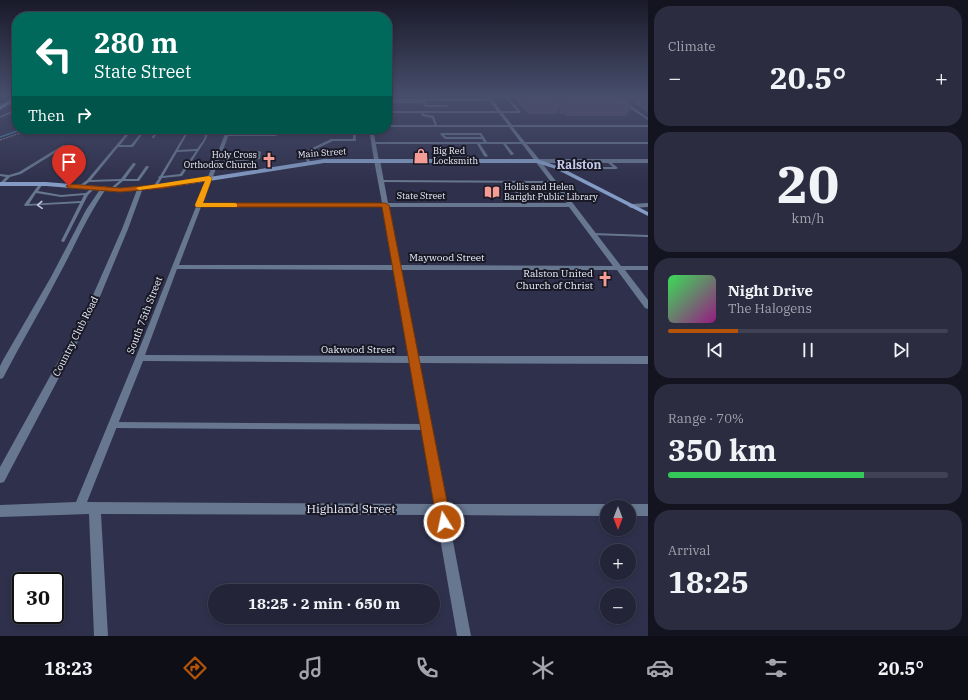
<!DOCTYPE html>
<html lang="en">
<head>
<meta charset="utf-8">
<style>
	body { margin:0; font-family:"IBM Plex Serif",serif; background:#2b2c40; color:#f1f3f6; height:100vh; display:flex; flex-direction:column; font-size:15px; white-space:nowrap }
	* { box-sizing:border-box; margin:0 }
	p { font-size:13px; color:#a3a4ae }
	.icon { flex:none; width:22px; height:22px; fill:none; stroke:currentColor; stroke-width:2; stroke-linecap:round; stroke-linejoin:round }
	.map { position:relative; flex:1; overflow:hidden }
	.sheet { display:flex; flex-direction:column; gap:6px; padding:6px; background:#13141f; width:320px }
	.sheet>* { flex:none }
	.top-card { position:absolute; left:12px; top:12px; width:380px; height:122px; border-radius:16px; box-shadow:0 2px 6px #0003,0 0 0 1px #404153; background:#00695c; color:#fff; overflow:hidden }
	.needle { width:26px; rotate:180deg }
	.fabs { position:absolute; left:600px; top:500px; display:grid; gap:8px }
	.fabs a { display:grid; place-items:center; width:36px; height:36px; border-radius:50%; background:#232438; box-shadow:0 2px 6px #0003,0 0 0 1px #404153; font-size:20px }
	.speed { position:absolute; left:12px; top:572px; display:flex; gap:8px; font-size:20px; font-weight:700; text-align:center }
	.speed>* { display:grid; place-content:center; width:52px; height:52px; border-radius:50%; background:#232438; box-shadow:0 2px 6px #0003,0 0 0 1px #404153; line-height:1 }
	.speed .limit { border:2px solid #111; border-radius:6px; background:#fff; color:#111 }
	.pin { position:absolute; display:grid; place-items:center; width:34px; height:34px; color:#fff; margin:-41px -17px; border-radius:50% 50% 50% 0; rotate:-45deg; box-shadow:0 0 4px #0007 }
	.pin .icon { rotate:45deg }
	.me { position:absolute; width:44px; margin:-22px; rotate:350deg; stroke-linejoin:round; filter:drop-shadow(0 0 3px #0008) }
	.turn { display:flex; align-items:center; gap:14px; height:84px; padding:0 16px; font-size:18px }
	.turn .icon { width:52px; height:52px; stroke-width:2.5 }
	.turn b { display:block; font-size:28px; line-height:34px }
	.then { display:flex; align-items:center; height:38px; padding:0 16px; background:#0003; gap:8px; font-size:15px }
	.big { font-size:30px; font-weight:700; line-height:1.1 }
	.sheet .card { flex:1; display:flex; flex-direction:column; justify-content:center; gap:6px; min-width:0; padding:0 14px; border-radius:16px; background:#2b2c40 }
	.sheet .dial { align-items:center; gap:0 }
	.dial b { font-size:52px; line-height:1 }
	.song { display:flex; align-items:center; gap:12px }
	.cover { width:48px; height:48px; border-radius:6px; background:linear-gradient(135deg,hsl(130 70% 55%),hsl(310 70% 35%)) }
	.played { height:4px; border-radius:2px; background:linear-gradient(90deg,#b45309 25%,#404153 25%) }
	.keys { display:flex; justify-content:space-around; direction:ltr }
	.heat { display:flex; justify-content:space-between; align-items:center; font-size:22px; direction:ltr }
	.charge { height:6px; border-radius:3px; background:linear-gradient(90deg,#34c759 70%,#404153 0) }
	.trip { position:absolute; left:208px; top:584px; width:232px; height:40px; border-radius:20px; background:#232438; box-shadow:0 2px 6px #0003,0 0 0 1px #404153; font-weight:700; line-height:40px; text-align:center }
	.tabs { display:flex; height:64px; justify-content:space-around; align-items:center; background:#0e0e16; color:#a3a4ae }
	.tabs .icon { width:28px; height:28px }
	.tabs .selected { color:#b45309 }
	.tabs b { font-size:18px; color:#f1f3f6 }
	main { display:flex; flex:1; min-height:0 }
	.map>svg:first-child { display:block }
</style>
</head>
<body>
<main>
<div class="map">
<svg width="648" height="636" viewBox="0 0 648 636">
	<rect width="100%" height="100%" fill="#2f304b"/>
	<g fill="none" stroke-linecap="round" stroke-linejoin="round">
		<path stroke="#3d83af" stroke-width="1.5" d="M0 137 23 129"/>
		<path stroke="#9092a6" stroke-width="1" stroke-dasharray="2 1" stroke-linecap="butt" d="M0 140 32 129"/>
		<path fill="#677790" fill-rule="evenodd" d="M438 95H442L440 96 442 101H440Z
			M504 95H524L523 97 507 96 520 111V113H424V114L434 116 437 126 436 127 435 126 432 118 422 116 421 113H387V111H517Z
			M422 100H424L426 105H447L448 106 447 107H425L424 106 422 103H387V101H422Z
			M0 103H17V105H0Z
			M625 103H627L648 118V120L625 105Z
			M17 109V111L0 118V116Z
			M130 129H133L120 145H131L144 129H146L133 147H118L91 180 121 179 133 163H134L136 164 125 179H137L146 166H148L149 167 139 181H123L111 191H110V189L119 181 89 182 81 188H79V186L87 180Z
			M158 129H160L154 138H152V137Z
			M188 129H190L178 150 197 149 203 141 208 129H210L205 141 182 176 162 178 156 188H154L153 187 159 178 158 177 160 176ZM196 151 180 174 163 176 177 152Z
			M284 129H286V133L275 136H226L225 135 226 134H275L284 132Z
			M353 129H355L356 141H333L307 153 310 162 307 163 304 152 331 139H353Z
			M441 133H481L482 134 487 142H648V144H506L514 154 512 155H511L503 144H480L488 156 486 157 484 156 477 144H373L372 143 373 142H484L482 139H445L440 134ZM444 135H480L481 137H446Z
			M63 145 66 146 21 174 10 177 2 185H0V183L6 177 0 176V174L9 175 19 172Z
			M259 151 261 152 260 159 215 164 213 163 215 162 257 157V153L218 156 216 155 217 154Z
			M576 160H578L585 167H613L607 162 606 161 608 160 618 168 616 169H584L576 162Z
			M380 180 553 181 555 182 553 183 381 182H380Z
			M40 183 43 184 38 191 61 195 86 193 91 188 94 189 88 195 64 242H63L61 241 80 203 25 206 24 205ZM36 193 61 197 84 195 81 201 29 204Z
			M521 187H559V189H521L518 190V191C528 199 551 196 564 196L566 197 564 198C549 198 525 202 514 191L516 188Z
			M592 233 648 235V237L593 235H592Z
			M113 422 426 424 428 425 429 427 428 429 426 430 113 428 111 427 110 425 111 423Z"/>
		<path fill="#677790" fill-rule="evenodd" d="M387 99H490L492 100 490 101H387Z
			M511 125 539 159H648V163H542L621 266H648V270H625L648 300V309L645 308 617 270H401L417 356H648V364L418 363 446 504H607L612 507H607V516L448 515 471 636H457L436 515 101 514 108 636H94L89 514 0 517V505L76 502 140 347 227 129H231L203 203H382L374 160 377 158 380 160 388 203H567L509 127V126ZM201 207H383L393 265H179ZM389 207H569L613 266 400 265ZM177 269 394 270 408 356 145 355ZM143 361 410 363 434 504 87 502Z
			M138 187 143 188 128 229 94 311 4 482 0 483V467L86 311 122 229Z
			M101 188 106 189C87 216 75 246 59 275 41 310 21 343 3 378L0 379V366L3 360 51 277 86 210Z
			M648 203V207L631 208 628 206 631 204Z
			M629 504H648V516H629V507H624Z"/>
		<path fill="#677790" fill-rule="evenodd" d="M485 95H489L512 125H648V127H387V125H508Z
			M369 129H373L379 161 374 160Z"/>
		<path fill="#849cc5" fill-rule="evenodd" d="M324 159H537L560 167 648 212V216L556 169 537 163H324L164 188 120 192 46 186H0V182H46L120 188 164 184Z"/>
		<path fill="#9ab9ee" fill-rule="evenodd" d="M15 96H17V99L0 110V106Z"/>
	</g>
	<path fill="#544b64" d="M517 95H619L632 104 626 116H567L565 114H559L560 110 559 109 557 114H528L516 100Z
		M629 95H648V112L627 98Z"/>
	<path fill="#625774" stroke="#453d51" d="M525 95H552L561 102H532Z
		M560 95H619L632 104H572L570 102H564L565 98Z
		M640 95H648V100Z"/>
	<defs><path id="oneway-chevron" d="M-2-3.5L2.5 0L-2 3.5" fill="none" stroke-width="1.6" stroke-linecap="round" stroke-linejoin="round"/></defs>
	<use stroke="#bec5d7" href="#oneway-chevron" transform="translate(40 205) rotate(177)"/>
	<linearGradient id="sky" x2="0" y2="1"><stop stop-color="#1a1a29"/><stop offset="0.52" stop-color="#474e6c"/><stop offset="1" stop-color="#474e6c" stop-opacity="0"/></linearGradient>
	<rect width="648" height="184" fill="url(#sky)"/>
	<path fill="#b45309" stroke="#753606" d="M209 176 212 178 203 203H385L389 205 451 522 449 527 444 529 439 527 437 522 382 207H196L195 205 205 181 164 188 120 192 69 188 66 186 69 184 120 188 164 184Z"/>
	<path fill="#f59e0b" d="M209 176 212 178 203 203H235L237 204V207H196L195 205 205 181 139 190 136 188 139 187Z"/>
	<defs>
		<g id="shop-bare" transform="scale(1.2)"><path d="M-5-2.5h2.3a2.7 3.5 0 0 1 5.4 0H5L5.5 6h-11ZM-1.5-2.5h3a1.5 2.3 0 0 0-3 0Z" fill="#f59c95" stroke="#191926" stroke-width="2.5" paint-order="stroke"/></g>
		<g id="church-bare" transform="scale(1.2)"><path d="M-1.2-6h2.4v3.5h3.3v2.4h-3.3V6h-2.4V-.1h-3.3v-2.4h3.3Z" fill="#f59c95" stroke="#191926" stroke-width="2.5" paint-order="stroke"/></g>
		<g id="library-bare" transform="scale(1.2)"><path d="M-6-4Q-3-5.5-.7-3.5V5Q-3 3-6 4ZM6-4Q3-5.5 .7-3.5V5Q3 3 6 4Z" fill="#f59c95" stroke="#191926" stroke-width="2.5" paint-order="stroke"/></g>
	</defs>
	<g fill-rule="evenodd">
		<use href="#shop-bare" x="421" y="156"/>
		<use href="#church-bare" x="269" y="160"/>
		<use href="#library-bare" x="492" y="192"/>
		<use href="#church-bare" x="605" y="279"/>
	</g>
	<g text-anchor="middle" stroke-width="4" stroke-linejoin="round" paint-order="stroke">
		<g font-size="9" fill="#edeffd" stroke="#191926" text-anchor="start">
			<text x="433" y="154">Big Red<tspan x="433" dy="10">Locksmith</tspan></text>
			<text x="257" y="158" text-anchor="end">Holy Cross<tspan x="257" dy="10">Orthodox Church</tspan></text>
			<text x="504" y="190">Hollis and Helen<tspan x="504" dy="10">Baright Public Library</tspan></text>
		</g>
		<g font-size="9" fill="#edeffd" stroke="#191926">
			<text transform="translate(322 153) rotate(-4)" y="3">Main Street</text>
			<text x="421" y="199">State Street</text>
		</g>
		<g font-size="10" fill="#edeffd" stroke="#191926">
			<text x="447" y="261">Maywood Street</text>
			<text transform="translate(144 315) rotate(-69)" y="4">South 75th Street</text>
			<text transform="translate(75 336) rotate(-63)" y="4">Country Club Road</text>
			<text x="358" y="353">Oakwood Street</text>
		</g>
		<g font-size="10" fill="#edeffd" stroke="#191926" text-anchor="end">
			<text x="593" y="277">Ralston United<tspan x="593" dy="12">Church of Christ</tspan></text>
		</g>
		<g font-size="12" font-weight="bold" fill="#c4c8ea" stroke="#191926">
			<text x="579" y="169">Ralston</text>
		</g>
		<g font-size="12" fill="#edeffd" stroke="#191926">
			<text x="351" y="513">Highland Street</text>
		</g>
	</g>
</svg>
<div class="fabs">
<a><svg class="needle" viewBox="-14 -14 28 28"><path d="M0-13l5 13h-10z" fill="#e53935"/><path d="M0 13l5-13h-10z" fill="#a3a4ae"/></svg></a>
<a>+</a>
<a>−</a>
</div>
<div class="speed"><div class="limit">30</div></div>
<div class="pin" style="left:69px;top:186px;background:#d93025"><svg class="icon" aria-label="arrive" viewBox="0 0 24 24"><path d="M6 21V4h12l-3 4 3 4H6"/></svg></div>
<svg class="me" style="left:444px;top:522px" viewBox="-20 -20 40 40"><circle r="17" fill="#b45309" stroke="#fff" stroke-width="3"/><path d="M0-11L8 9 0 5-8 9z" fill="#fff"/></svg>
<div class="trip">18:25 · 2 min · 650 m</div>
<div class="top-card">
<div class="turn"><svg class="icon" aria-label="left" viewBox="0 0 24 24"><path d="M17 20v-9H6M10 6l-5 5 5 5"/></svg><div><b>280 m</b>State Street</div></div>
<div class="then">Then<svg class="icon" aria-label="right" viewBox="0 0 24 24"><path d="M7 20v-9h11M14 6l5 5-5 5"/></svg></div>
</div>
</div>
<section class="sheet">
<div class="card"><p>Climate</p>
<div class="heat"><a>−</a><b class="big">20.5°</b><a>+</a></div>
</div>
<div class="card dial"><b>20</b><p>km/h</p></div>
<div class="card">
<div class="song"><i class="cover"></i><div><b>Night Drive</b><p>The Halogens</p></div></div>
<div class="played"></div>
<div class="keys"><svg class="icon" aria-label="previous" viewBox="0 0 24 24"><path d="M18 5L8 12l10 7zM5 5v14"/></svg><svg class="icon" aria-label="pause" viewBox="0 0 24 24"><path d="M8 5v14M16 5v14"/></svg><svg class="icon" aria-label="next" viewBox="0 0 24 24"><path d="M6 5l10 7-10 7zM19 5v14"/></svg></div>
</div>
<div class="card"><p>Range · 70%</p><b class="big">350 km</b><div class="charge"></div></div>
<div class="card"><p>Arrival</p><b class="big">18:25</b></div>
</section>
</main>
<nav class="tabs">
<b>18:23</b>
<svg class="icon selected" aria-label="directions" viewBox="0 0 24 24"><path d="M12 3l9 9-9 9-9-9zM9 14v-3h6M13 9l2 2-2 2"/></svg>
<svg class="icon" aria-label="music" viewBox="0 0 24 24"><path d="M9 18V5l10-2v13"/><circle cx="6" cy="18" r="3"/><circle cx="16" cy="16" r="3"/></svg>
<svg class="icon" aria-label="phone" viewBox="0 0 24 24"><path d="M5 4h4l2 5-3 2q2 4 5 5l2-3 5 2v4C11 20 4 13 5 4z"/></svg>
<svg class="icon" aria-label="climate" viewBox="0 0 24 24"><path d="M12 3v18M4 7l16 10M4 17L20 7"/></svg>
<svg class="icon" aria-label="car" viewBox="0 0 24 24"><path d="M5 17H2v-5l4-1 3-4h7l3 4 3 1v5h-3M9 17h6M6 11h13"/><circle cx="7" cy="17" r="2"/><circle cx="17" cy="17" r="2"/></svg>
<svg class="icon" aria-label="filters" viewBox="0 0 24 24"><path d="M4 7h16M4 17h16"/><circle cx="9" cy="7" r="2"/><circle cx="15" cy="17" r="2"/></svg>
<b>20.5°</b>
</nav>
</body>
</html>
